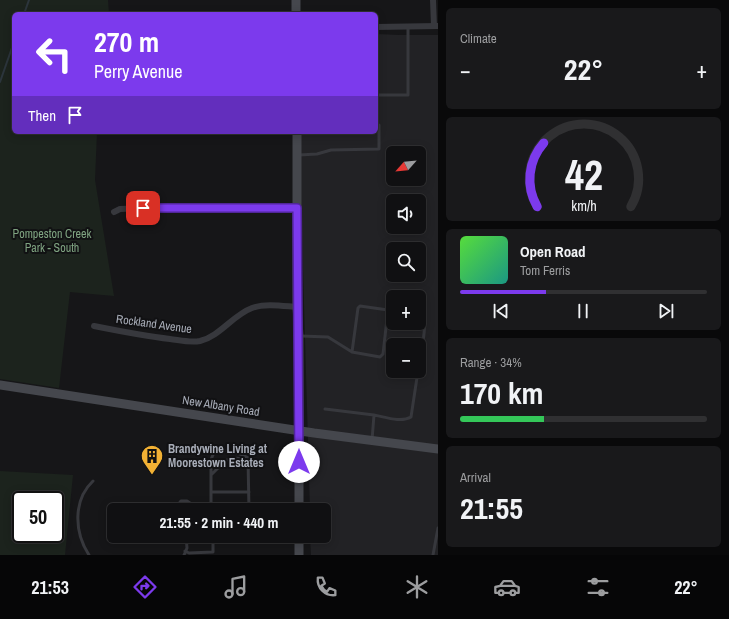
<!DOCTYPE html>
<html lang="en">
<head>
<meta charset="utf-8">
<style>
	body { margin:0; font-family:"Archivo Narrow",sans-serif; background:#19191b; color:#f1f3f6; height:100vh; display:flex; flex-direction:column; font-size:15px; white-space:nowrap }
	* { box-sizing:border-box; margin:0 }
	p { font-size:13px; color:#9c9d9f }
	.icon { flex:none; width:22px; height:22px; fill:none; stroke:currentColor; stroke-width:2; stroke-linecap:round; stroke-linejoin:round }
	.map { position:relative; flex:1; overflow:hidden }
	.sheet { display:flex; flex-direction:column; gap:8px; padding:8px; background:#09090a; width:291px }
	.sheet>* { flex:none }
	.hud { position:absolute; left:12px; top:12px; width:366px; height:122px; border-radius:6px; box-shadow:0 2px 10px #0003,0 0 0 1px #303032; background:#7c3aed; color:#fff; overflow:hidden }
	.needle { width:26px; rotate:243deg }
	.buttons { position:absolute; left:386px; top:146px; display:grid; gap:8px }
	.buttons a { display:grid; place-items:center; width:40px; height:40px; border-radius:6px; background:#101012; box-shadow:0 2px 10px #0003,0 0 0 1px #303032; font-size:20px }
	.speed { position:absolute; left:12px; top:491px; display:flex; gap:8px; font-size:20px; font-weight:700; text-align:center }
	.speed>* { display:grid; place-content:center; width:52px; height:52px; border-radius:50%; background:#101012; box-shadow:0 2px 10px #0003,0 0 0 1px #303032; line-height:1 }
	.speed .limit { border:2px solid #111; border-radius:6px; background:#fff; color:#111 }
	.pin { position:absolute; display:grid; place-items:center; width:34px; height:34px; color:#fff; margin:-17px; border-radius:8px; box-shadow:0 2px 6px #0006 }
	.me { position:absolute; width:44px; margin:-22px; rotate:0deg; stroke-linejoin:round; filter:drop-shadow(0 0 3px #0008) }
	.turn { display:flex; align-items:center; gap:14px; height:84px; padding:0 16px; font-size:18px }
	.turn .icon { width:52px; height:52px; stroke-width:2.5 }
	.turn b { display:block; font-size:28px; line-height:34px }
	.then { display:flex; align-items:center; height:38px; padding:0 16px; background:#0003; gap:8px; font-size:15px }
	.big { font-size:30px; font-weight:800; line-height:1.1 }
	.sheet .tile { flex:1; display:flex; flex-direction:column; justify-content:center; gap:6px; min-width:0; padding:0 14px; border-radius:6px; background:#19191b }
	.sheet .dial { align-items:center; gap:0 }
	.dial svg { height:104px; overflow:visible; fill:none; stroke:#303032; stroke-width:7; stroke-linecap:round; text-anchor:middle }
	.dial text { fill:#f1f3f6; stroke:none }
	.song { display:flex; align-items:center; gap:12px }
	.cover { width:48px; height:48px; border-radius:6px; background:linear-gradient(135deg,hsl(110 70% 55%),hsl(170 70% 35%)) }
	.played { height:4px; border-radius:2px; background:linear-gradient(90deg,#7c3aed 35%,#303032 35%) }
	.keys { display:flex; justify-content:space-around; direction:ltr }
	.heat { display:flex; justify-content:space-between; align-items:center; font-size:22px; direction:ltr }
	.charge { height:6px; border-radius:3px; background:linear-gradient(90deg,#34c759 34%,#303032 0) }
	.trip { position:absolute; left:107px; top:503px; width:224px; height:40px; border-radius:6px; background:#101012; box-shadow:0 2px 10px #0003,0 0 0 1px #303032; font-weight:800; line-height:40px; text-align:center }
	.menu { display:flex; height:64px; justify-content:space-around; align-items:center; background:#060607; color:#9c9d9f }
	.menu .icon { width:28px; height:28px }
	.menu .selected { color:#7c3aed }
	.menu b { font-size:18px; color:#f1f3f6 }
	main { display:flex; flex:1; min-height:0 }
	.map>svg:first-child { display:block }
</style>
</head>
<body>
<main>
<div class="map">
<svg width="438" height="555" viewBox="0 0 438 555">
	<rect width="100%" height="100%" fill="#161618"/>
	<path fill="#222225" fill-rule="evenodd" d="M376 34 399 35H438V555H311L310 536H324V510H310L299 132H376ZM393 153H419V179H393ZM393 201H419V227H393ZM393 249H419V275H393ZM393 297H419V323H393ZM393 345H419V371H393Z"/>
	<path fill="#1c231d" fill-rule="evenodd" d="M0 0H108L109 14H14V132H97L95 180 114 296 70 292 59 388 0 379Z
		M0 471 73 475 65 555H0ZM21 500H55V534H21Z"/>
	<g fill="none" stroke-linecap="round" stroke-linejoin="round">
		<path stroke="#2c353c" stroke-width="2" d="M24 14 29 0
			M0 82 14 42"/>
		<path stroke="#37383d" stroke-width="3" d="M376 95H408V27
			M299 155 317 154 331 150 379 149V125
			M419 299C430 314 422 348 419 366
			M301 336 328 337 352 352 380 357 383 354 388 310 392 297 402 293 417 297
			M352 352 358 308 360 306 388 310
			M325 409 374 415
			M372 440 374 415C385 417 401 423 411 417L418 371
			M227 460C235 456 242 458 249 464
			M211 475 220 466
			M211 492H249
			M178 505 181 501H187L190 503 192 510
			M211 510V460C212 457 213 453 216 451 222 448 243 454 248 458L249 510
			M185 551 189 553 213 552V536
			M89 555C74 532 73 500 93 481
			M184 555 187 548 186 536
			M433 555 438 528"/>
		<path stroke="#37383d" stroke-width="6" d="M433 0 434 26
			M376 27 438 26
			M114 212 120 209 143 208H297
			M94 326C119 331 144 336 170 339 179 340 190 343 200 341 220 336 233 315 252 308 265 303 283 306 297 307"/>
		<path stroke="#45474d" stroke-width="9" d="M296 0V14
			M297 132V307L299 336V510
			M0 385 314 433 438 449
			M299 536V555"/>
	</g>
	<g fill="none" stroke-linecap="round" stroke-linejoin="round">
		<g stroke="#51269a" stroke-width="10">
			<path id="route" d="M143 208H297L299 462"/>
		</g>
		<use href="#route" stroke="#7c3aed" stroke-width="7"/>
	</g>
	<defs>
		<g id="building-pin" transform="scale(1.15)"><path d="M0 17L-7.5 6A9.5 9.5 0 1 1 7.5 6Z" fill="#f2b134" stroke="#111113"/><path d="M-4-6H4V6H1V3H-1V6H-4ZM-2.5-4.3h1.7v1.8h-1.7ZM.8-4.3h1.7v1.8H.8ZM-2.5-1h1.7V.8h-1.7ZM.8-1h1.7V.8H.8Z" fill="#111"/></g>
	</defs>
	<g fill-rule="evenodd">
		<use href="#building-pin" x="152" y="456"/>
	</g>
	<g text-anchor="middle" stroke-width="4" stroke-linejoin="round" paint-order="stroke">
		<g font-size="12" fill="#7fa381" stroke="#111113">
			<text x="52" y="238">Pompeston Creek<tspan x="52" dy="14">Park - South</tspan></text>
		</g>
		<g font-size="12" fill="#a8adb8" stroke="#111113">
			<text transform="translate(154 324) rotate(8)" y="4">Rockland Avenue</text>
			<text transform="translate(221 406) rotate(9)" y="4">New Albany Road</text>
		</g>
		<g font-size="12" font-weight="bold" fill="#a8adb8" stroke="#111113" text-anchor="start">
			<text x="168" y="453">Brandywine Living at<tspan x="168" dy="14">Moorestown Estates</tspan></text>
		</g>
	</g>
</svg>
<div class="buttons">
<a><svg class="needle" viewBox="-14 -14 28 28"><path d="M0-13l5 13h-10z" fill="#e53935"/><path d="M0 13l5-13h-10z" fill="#9c9d9f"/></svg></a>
<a><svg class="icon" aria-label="sound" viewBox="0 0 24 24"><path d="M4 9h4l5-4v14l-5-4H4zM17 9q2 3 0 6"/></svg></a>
<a><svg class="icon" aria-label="search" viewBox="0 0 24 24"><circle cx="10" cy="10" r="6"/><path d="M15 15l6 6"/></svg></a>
<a>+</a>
<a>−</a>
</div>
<div class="speed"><div class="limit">50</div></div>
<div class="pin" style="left:143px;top:208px;background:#d93025"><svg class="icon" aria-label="arrive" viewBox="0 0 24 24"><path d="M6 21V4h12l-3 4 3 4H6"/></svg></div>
<svg class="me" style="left:299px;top:462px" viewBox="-20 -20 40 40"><circle r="19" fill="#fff"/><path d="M0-13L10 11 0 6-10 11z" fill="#7c3aed"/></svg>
<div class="trip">21:55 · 2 min · 440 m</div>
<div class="hud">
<div class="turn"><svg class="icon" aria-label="left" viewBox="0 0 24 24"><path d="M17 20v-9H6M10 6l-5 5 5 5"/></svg><div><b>270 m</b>Perry Avenue</div></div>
<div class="then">Then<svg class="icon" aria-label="arrive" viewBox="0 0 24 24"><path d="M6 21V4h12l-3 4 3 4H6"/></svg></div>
</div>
</div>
<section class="sheet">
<div class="tile"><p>Climate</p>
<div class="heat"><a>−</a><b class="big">22°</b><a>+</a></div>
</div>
<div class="tile dial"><svg viewBox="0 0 100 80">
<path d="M14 69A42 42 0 1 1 86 69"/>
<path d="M14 69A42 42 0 0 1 19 20" stroke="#7c3aed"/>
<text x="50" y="56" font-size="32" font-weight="700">42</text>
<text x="50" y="72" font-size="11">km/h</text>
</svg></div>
<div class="tile">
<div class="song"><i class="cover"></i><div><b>Open Road</b><p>Tom Ferris</p></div></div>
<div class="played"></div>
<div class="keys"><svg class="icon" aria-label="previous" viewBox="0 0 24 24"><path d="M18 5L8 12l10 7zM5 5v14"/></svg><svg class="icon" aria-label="pause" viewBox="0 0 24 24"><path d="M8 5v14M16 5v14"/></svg><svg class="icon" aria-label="next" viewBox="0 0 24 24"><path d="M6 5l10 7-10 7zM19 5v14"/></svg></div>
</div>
<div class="tile"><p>Range · 34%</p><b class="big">170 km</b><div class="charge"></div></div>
<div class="tile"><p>Arrival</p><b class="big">21:55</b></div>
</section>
</main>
<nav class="menu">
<b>21:53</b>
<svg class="icon selected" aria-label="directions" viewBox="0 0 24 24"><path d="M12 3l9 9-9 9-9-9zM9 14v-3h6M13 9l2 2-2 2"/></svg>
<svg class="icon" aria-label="music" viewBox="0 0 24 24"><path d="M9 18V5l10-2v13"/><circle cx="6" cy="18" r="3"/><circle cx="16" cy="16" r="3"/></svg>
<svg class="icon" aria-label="phone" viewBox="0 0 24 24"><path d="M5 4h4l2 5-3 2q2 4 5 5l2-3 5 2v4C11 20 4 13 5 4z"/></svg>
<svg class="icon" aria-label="climate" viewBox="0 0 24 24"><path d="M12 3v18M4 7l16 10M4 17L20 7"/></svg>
<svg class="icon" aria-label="car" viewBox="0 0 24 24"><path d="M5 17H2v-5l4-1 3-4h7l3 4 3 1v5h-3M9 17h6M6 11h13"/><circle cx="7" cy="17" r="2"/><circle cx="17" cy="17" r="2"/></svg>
<svg class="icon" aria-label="filters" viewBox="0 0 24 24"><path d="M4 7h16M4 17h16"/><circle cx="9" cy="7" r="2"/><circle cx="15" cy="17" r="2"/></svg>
<b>22°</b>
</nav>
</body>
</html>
